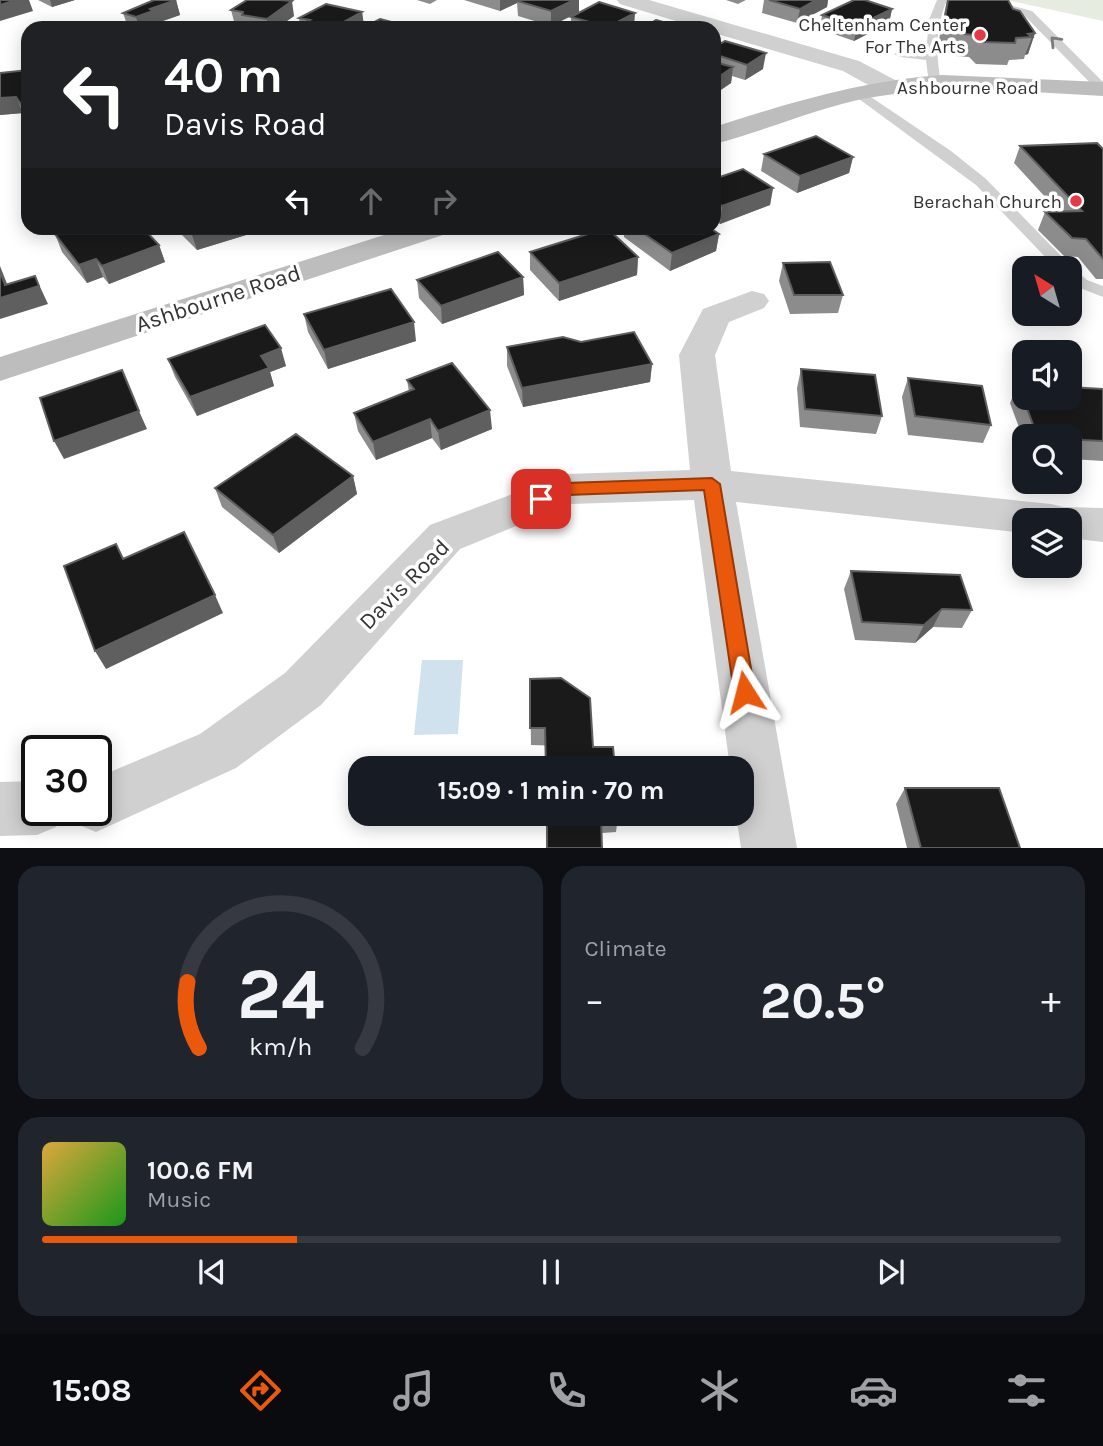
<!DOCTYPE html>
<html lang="en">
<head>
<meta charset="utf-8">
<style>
	body { margin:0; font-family:Karla,sans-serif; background:#20242c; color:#f1f3f6; height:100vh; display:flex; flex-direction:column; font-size:26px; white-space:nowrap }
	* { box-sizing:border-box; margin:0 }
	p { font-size:23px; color:#9ea1a6 }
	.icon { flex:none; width:38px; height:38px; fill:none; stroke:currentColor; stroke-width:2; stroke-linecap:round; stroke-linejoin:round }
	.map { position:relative; height:848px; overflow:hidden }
	.drawer { display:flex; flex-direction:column; gap:18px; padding:18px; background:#0d0f14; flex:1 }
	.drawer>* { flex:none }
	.hud { position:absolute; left:21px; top:21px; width:700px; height:214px; border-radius:21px; box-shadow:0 4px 18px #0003; background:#202124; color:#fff; overflow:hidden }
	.needle { width:46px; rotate:323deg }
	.fabs { position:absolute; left:1012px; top:256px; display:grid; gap:14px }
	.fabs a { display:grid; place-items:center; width:70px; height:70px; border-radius:14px; background:#171b24; box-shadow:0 4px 18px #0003; font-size:35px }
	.speed { position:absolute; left:21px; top:735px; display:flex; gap:14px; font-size:35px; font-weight:700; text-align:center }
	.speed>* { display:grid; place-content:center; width:91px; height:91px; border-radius:50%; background:#171b24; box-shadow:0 4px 18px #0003; line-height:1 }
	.speed .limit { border:4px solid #111; border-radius:10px; background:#fff; color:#111 }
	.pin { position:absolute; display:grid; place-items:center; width:60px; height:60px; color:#fff; margin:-30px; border-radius:14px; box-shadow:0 4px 10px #0006 }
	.me { position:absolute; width:77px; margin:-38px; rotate:351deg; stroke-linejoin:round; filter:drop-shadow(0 0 5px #0008) }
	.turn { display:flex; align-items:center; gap:24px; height:147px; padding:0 28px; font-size:32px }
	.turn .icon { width:91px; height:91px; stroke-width:2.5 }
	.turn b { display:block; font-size:49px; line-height:60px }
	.lanes { display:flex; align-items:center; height:66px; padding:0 28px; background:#0003; justify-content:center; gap:35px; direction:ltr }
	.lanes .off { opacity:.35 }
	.big { font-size:52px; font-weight:700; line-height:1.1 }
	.drawer .card { flex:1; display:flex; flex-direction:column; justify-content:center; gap:10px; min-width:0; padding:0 24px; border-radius:21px; background:#20242c }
	.drawer .dial { align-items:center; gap:0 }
	.dial svg { height:182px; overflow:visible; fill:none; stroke:#363941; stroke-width:7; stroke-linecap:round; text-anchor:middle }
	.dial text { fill:#f1f3f6; stroke:none }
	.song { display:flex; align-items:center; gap:21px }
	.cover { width:84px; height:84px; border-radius:10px; background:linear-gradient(135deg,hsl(40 70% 55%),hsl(120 70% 35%)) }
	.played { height:7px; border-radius:4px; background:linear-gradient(90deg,#ea580c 25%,#363941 25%) }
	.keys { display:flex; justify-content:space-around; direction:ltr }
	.heat { display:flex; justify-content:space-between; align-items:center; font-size:38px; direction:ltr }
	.drawer .tiles { flex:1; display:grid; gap:18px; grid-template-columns:1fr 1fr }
	.card:last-child { grid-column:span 2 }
	.trip { position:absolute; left:348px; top:756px; width:406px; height:70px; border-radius:21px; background:#171b24; box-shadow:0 4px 18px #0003; font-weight:700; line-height:70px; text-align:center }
	.tab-bar { display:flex; height:112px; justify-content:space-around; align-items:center; background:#090b0e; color:#9ea1a6 }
	.tab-bar .icon { width:49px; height:49px }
	.tab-bar .on { color:#ea580c }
	.tab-bar b { font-size:32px; color:#f1f3f6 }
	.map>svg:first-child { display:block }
</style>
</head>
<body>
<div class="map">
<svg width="1103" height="848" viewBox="0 0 1103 848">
	<rect width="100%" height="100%" fill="#fff"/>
	<path fill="#e6ecdf" d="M1007 0H1103V21Z"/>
	<path fill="#cfe2ee" d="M422 660H463L458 734 414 735Z"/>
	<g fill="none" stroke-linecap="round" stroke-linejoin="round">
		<path fill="#d0d0d0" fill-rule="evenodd" d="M937 0H947C935 28 936 55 941 84L935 88 929 84 926 60 900 57 894 54 900 51 926 53 929 20Z
			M974 0H991L1032 11 1103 82V93L1099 92 1024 15Z
			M859 89 951 151 986 179 1073 268 1087 280 1103 286V297L1075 286 1069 281V268H1056L976 185 855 96 853 93Z"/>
		<path fill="#d0d0d0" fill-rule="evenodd" d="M617 0H649L859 61 899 82 902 87 899 92 890 94 881 92 843 71 714 33V28H699L620 4Z
			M752 291 764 294 769 301 764 308 729 322 715 355 731 471 1051 504 1063 507 1103 508V542L1069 538V520H1024V533L736 502 797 848H741L736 814H742V768H730L694 500 570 504 460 549 321 705 236 768 96 832 77 824 71 810H96V778L200 734 285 673 430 525 566 474 690 470 679 355 703 309Z
			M37 781V810H63L56 827 37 835 0 836V782Z"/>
		<path fill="#bdbdbd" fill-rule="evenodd" d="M942 75 1103 82V96C1025 92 946 83 868 98 815 108 766 131 714 144V127C789 103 863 80 942 75Z
			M406 228H450L446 234 0 381V357Z"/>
	</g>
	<path fill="#8c8c8c" d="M38 0H75L52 7Z
		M176 0 180 15 157 23 158 25 150 28 128 27 123 13Z
		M417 0H437L430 4Z
		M464 0H579V12L551 26 518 16 517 3 500 11Z
		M726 0H746L738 4Z
		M764 0H828L827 7 797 23 762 13Z
		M947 0H1008L1013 9 1035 33 1028 54 1025 55 1024 59 1009 60 1007 65 976 64 969 57 956 56 938 44Z
		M892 9 889 23 854 41 820 29 822 15Z
		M231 10 294 16 277 28H245L244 26 235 25Z
		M362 12 364 26 361 28H300L299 18Z
		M571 17 634 27 571 28Z
		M714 47 763 69 745 80 732 76 731 83 714 94Z
		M28 70V121L23 113 0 115V73Z
		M1020 146 1103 149V279H1096L1078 257 1064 256 1038 230 1045 212H1059L1014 163Z
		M764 154 853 157 849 173 797 193 761 171Z
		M714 179 773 188 770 205 720 224 714 220Z
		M175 228H258L259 231 197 250Z
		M624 228H710L719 234 716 251 670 271 624 237Z
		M55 234 159 245 165 262 109 284 103 277 87 283 62 252Z
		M530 252 638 257 637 275 559 301 530 270Z
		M783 263 843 295 838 313 790 314 779 281Z
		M523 277 524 295 442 324 419 298 417 280Z
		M304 314 416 341 328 369 308 332Z
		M507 347 652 364 650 382 523 407 507 366Z
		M168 359 286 366 270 372 274 386 197 416 175 377Z
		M801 369 882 416 876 434 800 427 797 388Z
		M908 378 991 425 983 443 908 435 902 397Z
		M407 380 492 429 441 450 432 438 376 460 358 431 354 413 409 392Z
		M1018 384 1103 389V461L1071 459 1069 454V436H1024V441L1010 403Z
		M353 476 357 494 279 553 222 507 215 488Z
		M851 571 972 610 962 628 933 627 915 643 855 640 844 589Z
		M530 679 593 747 531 745Z
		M905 788 1020 848H907L896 804Z
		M547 814 618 816 616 832 602 833Z"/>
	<path fill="#5f5f5f" d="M16 0H29L33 11 0 21V5Z
		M50 0H75L52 7Z
		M176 0 180 15 157 23 158 25 150 28H139L136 17 150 9Z
		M500 0H524L517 1V3L500 11Z
		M574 0H579V12L551 26V11Z
		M816 0H828L827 7 797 23 800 9Z
		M292 1 294 16 277 28H268L267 19Z
		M892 9 889 23 854 41 857 26Z
		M362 12 364 26 361 28H333Z
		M635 13 634 27 608 28V27Z
		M1035 33 1028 54 1025 55 1032 37 1028 34Z
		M766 53 763 69 745 80 747 65Z
		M733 67 731 83 715 94 717 78Z
		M16 97 23 113 0 115V98Z
		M28 105V120L23 107Z
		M853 157 849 173 797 193 800 176Z
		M773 188 770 205 720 224 722 206Z
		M207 228H258L259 231 197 250 191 232Z
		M719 234 716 251 670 271 672 253Z
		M159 245 165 262 109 284 102 266Z
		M638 257 637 275 559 301V283Z
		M96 259 103 277 87 283 79 265Z
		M0 266 11 294 35 276 48 304 0 319V298L5 285 0 271Z
		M523 277 524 295 442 324 441 306Z
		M414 322 416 341 328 369 324 350Z
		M281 348 286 366 270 372 274 386 197 416 190 397 261 356Z
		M652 364 650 382 523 407 522 388Z
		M490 410 492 429 441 450 438 431Z
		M139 411 147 429 64 459 54 441Z
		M430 419 432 438 376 460 373 442Z
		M353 476 357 494 279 553 273 535Z
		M215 595 223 613 106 669 95 651Z
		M942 609 933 627 915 643 924 625Z"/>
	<path fill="#1a1a1a" stroke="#5f5f5f" stroke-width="2" d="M0 0H16L0 5Z
		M154 0H176L150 9 153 11 136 17 123 13Z
		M247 0H281L292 1 267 19 242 15 243 12 231 10Z
		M520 0H574L551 11 517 1Z
		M769 0H816L800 9Z
		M854 0H865L892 9 857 26 822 15Z
		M948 0H1008L1013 9 1020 11 1035 33 1028 34 1032 37 1016 38 1015 43 983 42 976 35 963 34 944 23Z
		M599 2 635 13 608 27 571 17Z
		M326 4 362 12 333 28H324L304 23 310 20 299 18Z
		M380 19 414 28H363Z
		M656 20 683 28H643Z
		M725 41 766 53 747 65 714 54V47Z
		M714 62 733 67 717 78H714Z
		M28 70V105L23 107 16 97 0 98V73Z
		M816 136 853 157 800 176 764 154Z
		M1097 143 1103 149V259L1086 239 1072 238 1045 212 1082 211 1020 146Z
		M743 169 773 188 722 206 714 200V179Z
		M75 228H143L159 245 102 266 96 259 79 265 55 234Z
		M187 228H207L191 232Z
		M607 228 638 257 559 283 530 252Z
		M636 228H710L719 234 672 253Z
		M498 252 523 277 441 306 417 280Z
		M830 262 843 295H794L783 263Z
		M0 271 5 285 35 276 39 286 0 298Z
		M391 289 414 322 324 350 304 314Z
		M265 325 281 348 261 356 269 368 190 397 168 359Z
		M634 332 652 364 522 388 507 347 563 337 581 342Z
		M452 363 490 410 438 431 430 419 373 442 354 413 414 389 407 380Z
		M801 369 875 375 882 416 805 409Z
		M122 370 139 411 54 441 40 398Z
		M908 378 982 386 991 425 915 416Z
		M1018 384H1024V397H1069V387L1103 389V441L1082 440 1077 429 1034 427Z
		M296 434 353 476 273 535 215 488Z
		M184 532 215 595 95 651 64 566 116 544 123 559Z
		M851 571 960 575 972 610 942 609 924 625 862 622Z
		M561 678 590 698 593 747H613L615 768H546L545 728H530V679Z
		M905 788H999L1020 848H921Z
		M547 814H618V816L601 817 602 848H547Z"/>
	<defs><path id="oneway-chevron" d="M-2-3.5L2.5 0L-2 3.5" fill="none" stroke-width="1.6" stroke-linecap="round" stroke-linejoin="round" transform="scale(1.75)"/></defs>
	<use stroke="#7a7a7a" href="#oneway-chevron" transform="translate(1055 41) rotate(-134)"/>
	<path fill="#ea580c" stroke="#983908" stroke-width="2" d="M712 478 720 484 755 692 752 698 745 701 737 698 734 692 704 490 567 495 541 505 535 503 533 499 535 494 566 483Z"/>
	<g fill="#e63946" stroke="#fff" stroke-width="2.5">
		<circle cx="980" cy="35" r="7"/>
		<circle cx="1076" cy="201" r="7"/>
	</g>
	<g text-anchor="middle" stroke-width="7" stroke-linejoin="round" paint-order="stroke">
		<g font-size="19" fill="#333" stroke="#fff" text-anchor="end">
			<text x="966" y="31">Cheltenham Center<tspan x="966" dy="22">For The Arts</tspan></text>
			<text x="1062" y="208">Berachah Church</text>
		</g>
		<g font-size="19" fill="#333" stroke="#fff">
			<text x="968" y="94">Ashbourne Road</text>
		</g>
		<g font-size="23" fill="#333" stroke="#fff">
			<text transform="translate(218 298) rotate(-18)" y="8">Ashbourne Road</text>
			<text transform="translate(404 584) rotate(-45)" y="8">Davis Road</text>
		</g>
	</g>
</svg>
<div class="fabs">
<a><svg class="needle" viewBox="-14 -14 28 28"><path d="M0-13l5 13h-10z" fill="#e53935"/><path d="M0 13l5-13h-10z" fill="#9ea1a6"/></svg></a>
<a><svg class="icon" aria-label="sound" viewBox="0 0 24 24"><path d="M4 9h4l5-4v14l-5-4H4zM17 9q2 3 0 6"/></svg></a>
<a><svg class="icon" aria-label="search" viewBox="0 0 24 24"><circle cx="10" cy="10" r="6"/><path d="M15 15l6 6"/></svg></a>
<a><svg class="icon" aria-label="layers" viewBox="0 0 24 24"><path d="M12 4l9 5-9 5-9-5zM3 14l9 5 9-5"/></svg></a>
</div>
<div class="speed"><div class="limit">30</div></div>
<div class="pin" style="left:541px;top:499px;background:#d93025"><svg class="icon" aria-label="arrive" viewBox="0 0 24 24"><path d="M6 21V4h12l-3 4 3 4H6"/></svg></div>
<svg class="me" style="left:745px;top:692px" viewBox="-20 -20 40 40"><path d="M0-17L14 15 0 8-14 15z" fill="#ea580c" stroke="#fff" stroke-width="4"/></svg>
<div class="trip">15:09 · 1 min · 70 m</div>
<div class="hud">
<div class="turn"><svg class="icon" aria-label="left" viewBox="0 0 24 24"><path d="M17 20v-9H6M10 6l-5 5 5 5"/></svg><div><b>40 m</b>Davis Road</div></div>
<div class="lanes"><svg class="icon" aria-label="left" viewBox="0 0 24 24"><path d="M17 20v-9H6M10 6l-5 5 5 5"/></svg><svg class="icon off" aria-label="ahead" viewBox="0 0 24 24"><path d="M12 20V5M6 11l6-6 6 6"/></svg><svg class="icon off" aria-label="right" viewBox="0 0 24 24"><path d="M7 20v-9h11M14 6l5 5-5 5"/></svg></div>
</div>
</div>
<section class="drawer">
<div class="tiles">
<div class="card dial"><svg viewBox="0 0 100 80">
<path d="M14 69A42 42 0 1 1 86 69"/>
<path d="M14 69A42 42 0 0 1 9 40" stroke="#ea580c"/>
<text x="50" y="56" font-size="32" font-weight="700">24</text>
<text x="50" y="72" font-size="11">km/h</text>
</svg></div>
<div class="card"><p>Climate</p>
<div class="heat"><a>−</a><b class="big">20.5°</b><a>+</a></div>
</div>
<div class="card">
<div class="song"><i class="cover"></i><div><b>100.6 FM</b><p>Music</p></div></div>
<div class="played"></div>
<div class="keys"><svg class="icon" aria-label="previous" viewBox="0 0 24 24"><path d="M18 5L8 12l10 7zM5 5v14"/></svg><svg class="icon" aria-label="pause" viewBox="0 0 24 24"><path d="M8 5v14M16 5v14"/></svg><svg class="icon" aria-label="next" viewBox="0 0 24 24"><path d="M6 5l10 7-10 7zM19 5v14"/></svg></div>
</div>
</div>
</section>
<nav class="tab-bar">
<b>15:08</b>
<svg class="icon on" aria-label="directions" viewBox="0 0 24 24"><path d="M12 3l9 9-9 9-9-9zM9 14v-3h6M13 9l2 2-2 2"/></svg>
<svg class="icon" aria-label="music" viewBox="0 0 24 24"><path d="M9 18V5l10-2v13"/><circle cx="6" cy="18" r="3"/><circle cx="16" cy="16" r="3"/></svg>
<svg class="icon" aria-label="phone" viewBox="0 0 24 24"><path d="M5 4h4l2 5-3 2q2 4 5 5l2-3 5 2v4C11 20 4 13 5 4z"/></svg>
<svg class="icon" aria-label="climate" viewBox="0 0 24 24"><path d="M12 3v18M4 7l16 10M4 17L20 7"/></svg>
<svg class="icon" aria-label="car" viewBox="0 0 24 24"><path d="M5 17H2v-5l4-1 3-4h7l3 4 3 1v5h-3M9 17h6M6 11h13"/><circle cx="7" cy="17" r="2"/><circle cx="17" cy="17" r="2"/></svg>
<svg class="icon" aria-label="filters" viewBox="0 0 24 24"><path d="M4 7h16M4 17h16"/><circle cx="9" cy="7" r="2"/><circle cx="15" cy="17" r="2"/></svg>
</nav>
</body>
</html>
